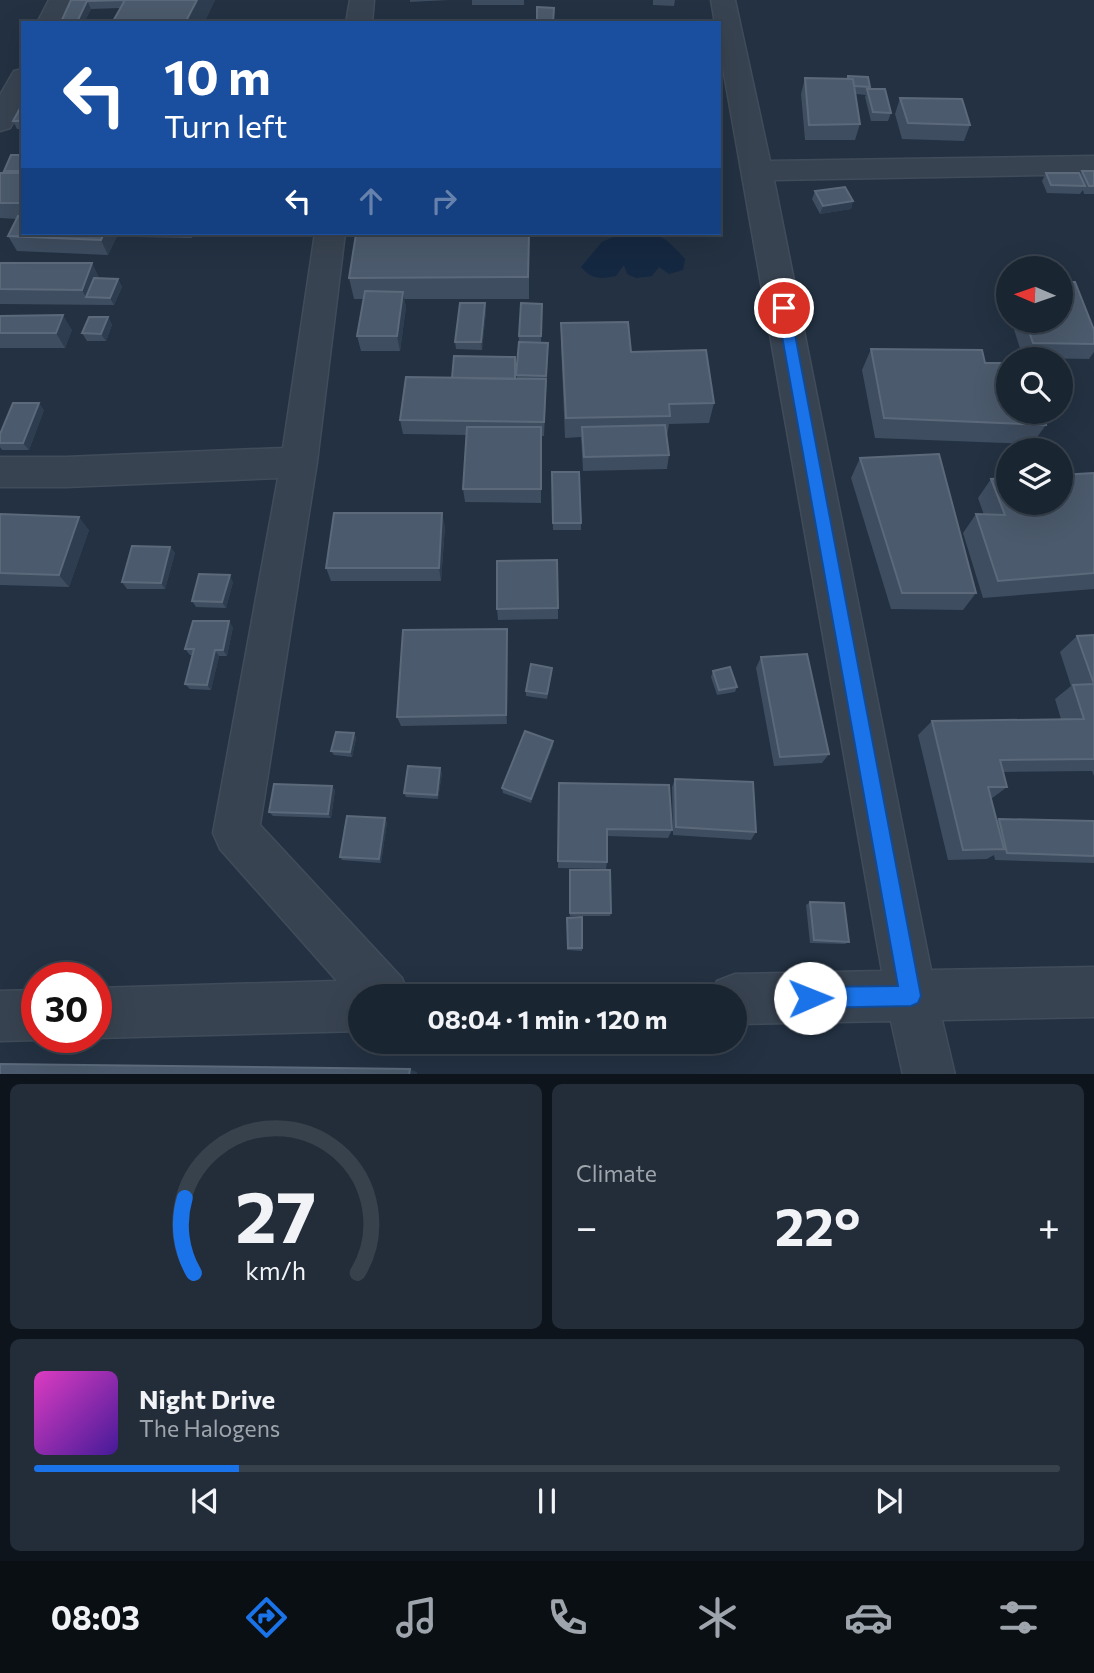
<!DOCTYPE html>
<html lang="en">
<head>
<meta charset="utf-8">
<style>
	body { margin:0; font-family:Commissioner,sans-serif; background:#232d3a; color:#f1f3f6; height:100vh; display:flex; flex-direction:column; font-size:26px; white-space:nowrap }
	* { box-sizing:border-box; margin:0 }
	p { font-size:23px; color:#9fa5ac }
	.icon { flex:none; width:38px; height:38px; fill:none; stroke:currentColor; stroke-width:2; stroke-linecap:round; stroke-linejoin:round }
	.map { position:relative; height:1074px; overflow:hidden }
	.side { display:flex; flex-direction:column; gap:10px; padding:10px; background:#0e141c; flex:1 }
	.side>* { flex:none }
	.banner { position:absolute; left:21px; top:21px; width:700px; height:214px; border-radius:0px; box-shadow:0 7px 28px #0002,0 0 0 2px #38424d; background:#1a4fa0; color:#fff; overflow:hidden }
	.needle { width:46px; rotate:272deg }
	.fabs { position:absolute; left:996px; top:256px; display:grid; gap:14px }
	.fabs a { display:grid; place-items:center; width:77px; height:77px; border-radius:50%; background:#1a2532; box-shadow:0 7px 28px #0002,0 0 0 2px #38424d; font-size:35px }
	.speed { position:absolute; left:21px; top:962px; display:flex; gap:14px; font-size:35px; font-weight:700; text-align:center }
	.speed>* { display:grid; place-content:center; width:91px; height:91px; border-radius:50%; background:#1a2532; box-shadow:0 7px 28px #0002,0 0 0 2px #38424d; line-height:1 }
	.speed .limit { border:10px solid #d22; background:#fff; color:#111 }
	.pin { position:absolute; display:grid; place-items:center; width:60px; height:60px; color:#fff; margin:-30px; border:4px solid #fff; border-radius:50%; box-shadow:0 2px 7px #0007 }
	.me { position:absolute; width:77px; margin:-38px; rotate:89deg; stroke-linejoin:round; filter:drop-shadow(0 0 5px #0008) }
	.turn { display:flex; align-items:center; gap:24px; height:147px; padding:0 28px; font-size:32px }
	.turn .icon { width:91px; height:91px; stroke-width:2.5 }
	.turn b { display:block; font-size:49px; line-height:60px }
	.lanes { display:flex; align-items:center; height:66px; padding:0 28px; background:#0003; justify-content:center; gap:35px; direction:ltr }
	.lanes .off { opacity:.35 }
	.big { font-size:52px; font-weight:700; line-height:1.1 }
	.side .widget { flex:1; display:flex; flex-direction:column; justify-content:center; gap:10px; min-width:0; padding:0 24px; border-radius:10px; background:#232d3a }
	.side .dial { align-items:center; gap:0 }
	.dial svg { height:182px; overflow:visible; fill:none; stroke:#38424d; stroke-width:7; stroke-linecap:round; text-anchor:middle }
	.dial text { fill:#f1f3f6; stroke:none }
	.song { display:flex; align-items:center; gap:21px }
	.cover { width:84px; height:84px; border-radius:10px; background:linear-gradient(135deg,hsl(310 70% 55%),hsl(260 70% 35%)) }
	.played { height:7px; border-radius:4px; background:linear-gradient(90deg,#1a73e8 20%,#38424d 20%) }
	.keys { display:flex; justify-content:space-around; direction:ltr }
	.heat { display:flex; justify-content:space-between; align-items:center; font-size:38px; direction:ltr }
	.side .tiles { flex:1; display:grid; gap:10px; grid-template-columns:1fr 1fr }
	.widget:last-child { grid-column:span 2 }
	.trip { position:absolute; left:348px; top:984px; width:399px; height:70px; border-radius:35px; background:#1a2532; box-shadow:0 7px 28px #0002,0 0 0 2px #38424d; font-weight:700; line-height:70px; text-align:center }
	.tabs { display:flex; height:112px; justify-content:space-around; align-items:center; background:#0a0f14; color:#9fa5ac }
	.tabs .icon { width:49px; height:49px }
	.tabs .active { color:#1a73e8 }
	.tabs b { font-size:32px; color:#f1f3f6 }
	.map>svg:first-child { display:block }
</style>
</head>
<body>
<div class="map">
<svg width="1094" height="1075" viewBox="0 0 1094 1075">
	<rect width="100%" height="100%" fill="#233142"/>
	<path fill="#152841" d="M623 233C658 233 661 232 685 259L683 270 669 274 659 267 652 276 636 278 627 274 624 265 616 276C601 279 592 280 581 267L602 242Z"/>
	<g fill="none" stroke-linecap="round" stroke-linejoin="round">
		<g stroke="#414c5a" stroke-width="3">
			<path id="minor" d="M49 0H73L63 23H37Z
				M350 0H374L372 23H346Z
				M711 0H735L770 161 1094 156V174L774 180 931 970 1094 967V1017L942 1020 955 1075H903L891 1021 735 1024V996H711L717 981 735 974 882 971 719 45V23H715Z
				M23 69V104L10 128 0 131V95L14 71Z
				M315 233H345L317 462 260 825 402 978 409 996H360V1031L96 1038V988L337 981 220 849 213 833 278 478 66 487H0V457H66L283 448Z
				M37 990V1038H43L37 1040 0 1041V991Z"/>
		</g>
		<use href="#minor" fill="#384351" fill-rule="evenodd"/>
	</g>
	<path fill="#3e4d60" d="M71 0H215L204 23 120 8 91 9 84 22H61Z
		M410 0H449L410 2Z
		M472 0H524V5H472Z
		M653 0H675L674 6 653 5Z
		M848 76 870 87 869 89 891 113 888 121H871L865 97 866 95 856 94 860 124 855 140H805L801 94 805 78 847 79Z
		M900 98 970 125 964 141 902 139 895 114Z
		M23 103V129H17L13 121Z
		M23 155V233L117 236 108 255 17 251 8 236 17 219 0 218V173H5L4 171Z
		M1082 171H1094V194H1084L1083 190 1080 194 1047 193 1042 181 1046 173 1080 175Z
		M815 191 853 201 851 209 820 214 812 199Z
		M134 233H194L192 238 136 237Z
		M431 233H457V234H480V233H462H519L529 256V299H404L406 307 400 351H361L357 336 363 299H354L349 278 431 234Z
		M0 263 99 278 118 279 122 287 114 305 0 304Z
		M1008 288V310L1003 296Z
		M542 304 541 343 548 351 544 436H541V503L465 502 463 489 467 435 403 434 400 420 517 379 519 336Z
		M486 311 482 350 456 349 455 342Z
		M0 316 72 330 65 348H0Z
		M108 317 112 325 106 341H87L82 333Z
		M1011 320H1060L1094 330V352L1089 359 1023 358Z
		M561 323 631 352 714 403 709 423 669 424 667 436 669 455 667 469 583 471 581 437 565 438 561 344Z
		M871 349 985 363 1046 425 1032 444 875 438 862 370Z
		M44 410 29 450H2L0 447V434Z
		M860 458 976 593 963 610 891 609 851 478Z
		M552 472 581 523V530H553Z
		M1094 473V589L983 598 963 533 976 514 984 515 978 498 991 479Z
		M0 514 89 530 69 587 0 585Z
		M445 526 441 581H331L326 568Z
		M170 547 175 553 165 589H127L122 582Z
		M233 582 226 608 196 607 192 601Z
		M558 608V619L498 620 497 609Z
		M233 627 227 656H219L211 690 190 689 185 684 193 655H190L185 649Z
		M1094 635V776L1092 771 1003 772 1007 787 991 799 997 820 999 819 1094 821V863L995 860 994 855 987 859 948 860 918 735 932 721 1061 719 1055 699 1071 686 1060 652 1077 636Z
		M508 641 507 724 401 726 397 717Z
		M761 657 829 754 822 763 774 766 756 668Z
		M713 671 737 687 735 692 717 695 711 677Z
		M552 673 547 699 526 696V691Z
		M354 733 356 738 352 757 334 755 331 751Z
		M553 741V746L531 803 503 793 502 788Z
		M442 773 438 799 406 797 404 793Z
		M675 779 756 832 751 840 673 835 672 787Z
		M559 783 672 830 668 838 607 836V862L606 869 558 868Z
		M335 790 331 818 273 816 269 812Z
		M387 822 381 863 342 860 340 857Z
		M570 870 611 913 610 916H570Z
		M810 902 849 942 845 944 810 943 806 905Z
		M567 918 582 948V951L567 950Z"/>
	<path fill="#2e3d4f" d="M197 0H215L204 23H185Z
		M87 1 91 9 84 23 77 22Z
		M853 201 851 209 820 214 823 206Z
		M104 233H115L117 236 108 255 101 240Z
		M92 263 100 279 86 297 82 290Z
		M118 279 122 287 114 305 110 298Z
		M403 292 406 307 400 351 397 336Z
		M485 303 486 311 482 350 481 342Z
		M63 315 72 330 65 348 56 333Z
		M108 317 112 325 106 341 101 334Z
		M39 403 44 410 29 450 23 443Z
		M442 513 445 526 441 581 439 568Z
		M79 517 89 530 69 587 59 575Z
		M170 547 175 553 165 589 161 583Z
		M230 575 233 582 226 608 222 602Z
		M229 621 233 627 227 656 223 650Z
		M507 629 508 641 507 724 506 715Z
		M215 650 219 656 211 690 207 685Z
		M354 733 356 738 352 757 350 752Z
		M553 741V746L531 803V799Z
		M440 768 442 773 438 799 437 795Z
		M332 786 335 790 331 818 328 814Z
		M385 818 387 822 381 863 379 859Z
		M410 1069 417 1072V1075H409Z"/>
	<path fill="#4b5a6c" stroke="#5b697b" stroke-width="2" d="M71 0H125L87 1 77 22H61Z
		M125 0H197L185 23H112Z
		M537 7 554 8 553 23H537Z
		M49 21 96 22 48 23Z
		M848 76 868 77 870 87 854 86 853 79H848Z
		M805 78 853 79 860 124 809 125Z
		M867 89H885L891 113 873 112Z
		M900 98 962 99 970 125 908 123Z
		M23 103V121H13Z
		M11 155H23V171H4Z
		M1082 171H1094V186H1089Z
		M0 173H23V203H0Z
		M1046 173H1079L1085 186 1051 185Z
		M845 187 853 201 823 206 815 191Z
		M18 216 23 217V233H104L101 240 8 236Z
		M431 233H455V234H431Z
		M480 233H519V234H480Z
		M356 234H529L528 277 349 278Z
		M0 263H92L82 290 0 289Z
		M94 278 118 279 110 298 86 297Z
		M1060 282H1075L1094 330V344L1033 343 1025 320H1060Z
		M365 291 403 292 397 336H357Z
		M460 303H485L481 342H455Z
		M521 303 542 304 541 336H519Z
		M63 315 56 333H0V316Z
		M89 317H108L101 334 82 333Z
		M628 322 631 352 706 350 714 403 669 404 670 416 566 418 561 323Z
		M519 342 548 343 546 376 516 375Z
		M871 349 982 350 985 363H1008V411H1042L1046 425 884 418Z
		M454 356 515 357V379L452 378Z
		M406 377 546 379 544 422 400 420Z
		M13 403H39L23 443H0V434Z
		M665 425 669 455 584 457 582 427Z
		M467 427H541V489H463Z
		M939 454 976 593H902L860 458Z
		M552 472H579L581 523H553Z
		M1094 473V573L998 581 976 514 1005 515 991 479 1008 478V502H1060V475Z
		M334 513H442L439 568H326Z
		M0 514 79 517 59 575 0 573Z
		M132 546 170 547 161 583 122 582Z
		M557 560 558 608 497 609V561Z
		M199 574 230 575 222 602 192 601Z
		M193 621H229L223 650H215L207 685 185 684 194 649H185Z
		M507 629 506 715 397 717 403 630Z
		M1094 635V684L1077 636Z
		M807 654 829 754 780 757 761 657Z
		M531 664 552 668 547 694 526 691Z
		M730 667 737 687 719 690 713 671Z
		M1094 684V759L1000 760 1007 787H988L1004 849 963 850 932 721 1084 719 1073 685Z
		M525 731 553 741 531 799 502 788Z
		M336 732 354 733 350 752 331 751Z
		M408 766 440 768 437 795 404 793Z
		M675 779 753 782 756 832 676 827Z
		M559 783 669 785 672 830 607 829V862L558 861Z
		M274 784 332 786 328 814 269 812Z
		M347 816 385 818 379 859 340 857Z
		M999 819 1094 821V856L1007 853Z
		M570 870H610L611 913H570Z
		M810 902 844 903 849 942 814 940Z
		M582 917V948H568L567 918Z
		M0 1064 410 1069 409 1075H0Z"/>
	<path fill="#1a73e8" stroke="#114b97" stroke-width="2" d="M784 303 790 308 921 996 918 1003 911 1006 810 1008 803 1005 800 998 803 990 810 987 898 986 777 308Z"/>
</svg>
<div class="fabs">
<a><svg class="needle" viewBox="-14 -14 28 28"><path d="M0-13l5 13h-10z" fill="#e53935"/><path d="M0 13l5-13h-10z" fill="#9fa5ac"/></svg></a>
<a><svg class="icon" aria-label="search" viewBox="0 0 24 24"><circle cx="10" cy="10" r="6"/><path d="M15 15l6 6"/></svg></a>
<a><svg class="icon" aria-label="layers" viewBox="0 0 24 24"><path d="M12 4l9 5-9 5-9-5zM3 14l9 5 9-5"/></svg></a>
</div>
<div class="speed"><div class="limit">30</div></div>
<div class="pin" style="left:784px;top:308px;background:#d93025"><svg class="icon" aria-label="arrive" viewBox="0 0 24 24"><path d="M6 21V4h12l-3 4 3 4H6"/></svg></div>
<svg class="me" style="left:810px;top:998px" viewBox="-20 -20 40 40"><circle r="19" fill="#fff"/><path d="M0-13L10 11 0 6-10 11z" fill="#1a73e8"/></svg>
<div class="trip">08:04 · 1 min · 120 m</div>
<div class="banner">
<div class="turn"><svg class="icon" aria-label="left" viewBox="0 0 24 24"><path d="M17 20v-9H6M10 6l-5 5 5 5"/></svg><div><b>10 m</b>Turn left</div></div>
<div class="lanes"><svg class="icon" aria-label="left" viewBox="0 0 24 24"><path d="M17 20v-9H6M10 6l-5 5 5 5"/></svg><svg class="icon off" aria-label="ahead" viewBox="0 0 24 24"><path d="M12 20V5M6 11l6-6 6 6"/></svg><svg class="icon off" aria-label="right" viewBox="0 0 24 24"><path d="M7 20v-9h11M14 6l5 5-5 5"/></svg></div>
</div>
</div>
<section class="side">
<div class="tiles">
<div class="widget dial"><svg viewBox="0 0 100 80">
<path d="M14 69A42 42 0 1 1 86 69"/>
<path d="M14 69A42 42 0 0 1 10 36" stroke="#1a73e8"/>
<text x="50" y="56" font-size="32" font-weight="700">27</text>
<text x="50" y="72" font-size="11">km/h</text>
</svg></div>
<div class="widget"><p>Climate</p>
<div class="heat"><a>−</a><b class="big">22°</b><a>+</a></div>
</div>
<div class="widget">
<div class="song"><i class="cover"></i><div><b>Night Drive</b><p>The Halogens</p></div></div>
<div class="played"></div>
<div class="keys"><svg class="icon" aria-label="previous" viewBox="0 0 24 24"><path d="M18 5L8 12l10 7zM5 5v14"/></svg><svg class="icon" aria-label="pause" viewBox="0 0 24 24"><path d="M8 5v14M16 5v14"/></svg><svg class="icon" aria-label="next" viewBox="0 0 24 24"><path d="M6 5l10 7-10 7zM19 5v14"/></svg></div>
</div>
</div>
</section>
<nav class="tabs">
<b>08:03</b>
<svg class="icon active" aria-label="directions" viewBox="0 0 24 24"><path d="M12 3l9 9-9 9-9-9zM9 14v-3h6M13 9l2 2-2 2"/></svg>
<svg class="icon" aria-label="music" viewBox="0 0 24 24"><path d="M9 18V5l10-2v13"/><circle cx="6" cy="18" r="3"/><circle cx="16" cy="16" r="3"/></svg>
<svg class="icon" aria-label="phone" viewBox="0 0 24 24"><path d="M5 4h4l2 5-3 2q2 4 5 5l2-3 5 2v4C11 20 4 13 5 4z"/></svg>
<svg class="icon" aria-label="climate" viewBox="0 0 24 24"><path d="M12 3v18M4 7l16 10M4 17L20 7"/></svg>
<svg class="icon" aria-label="car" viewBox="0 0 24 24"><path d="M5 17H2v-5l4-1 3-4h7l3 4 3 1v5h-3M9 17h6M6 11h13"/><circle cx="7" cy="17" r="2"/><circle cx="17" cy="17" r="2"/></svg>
<svg class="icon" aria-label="filters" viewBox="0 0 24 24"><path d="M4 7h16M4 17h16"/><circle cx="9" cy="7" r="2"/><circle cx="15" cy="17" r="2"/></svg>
</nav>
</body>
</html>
